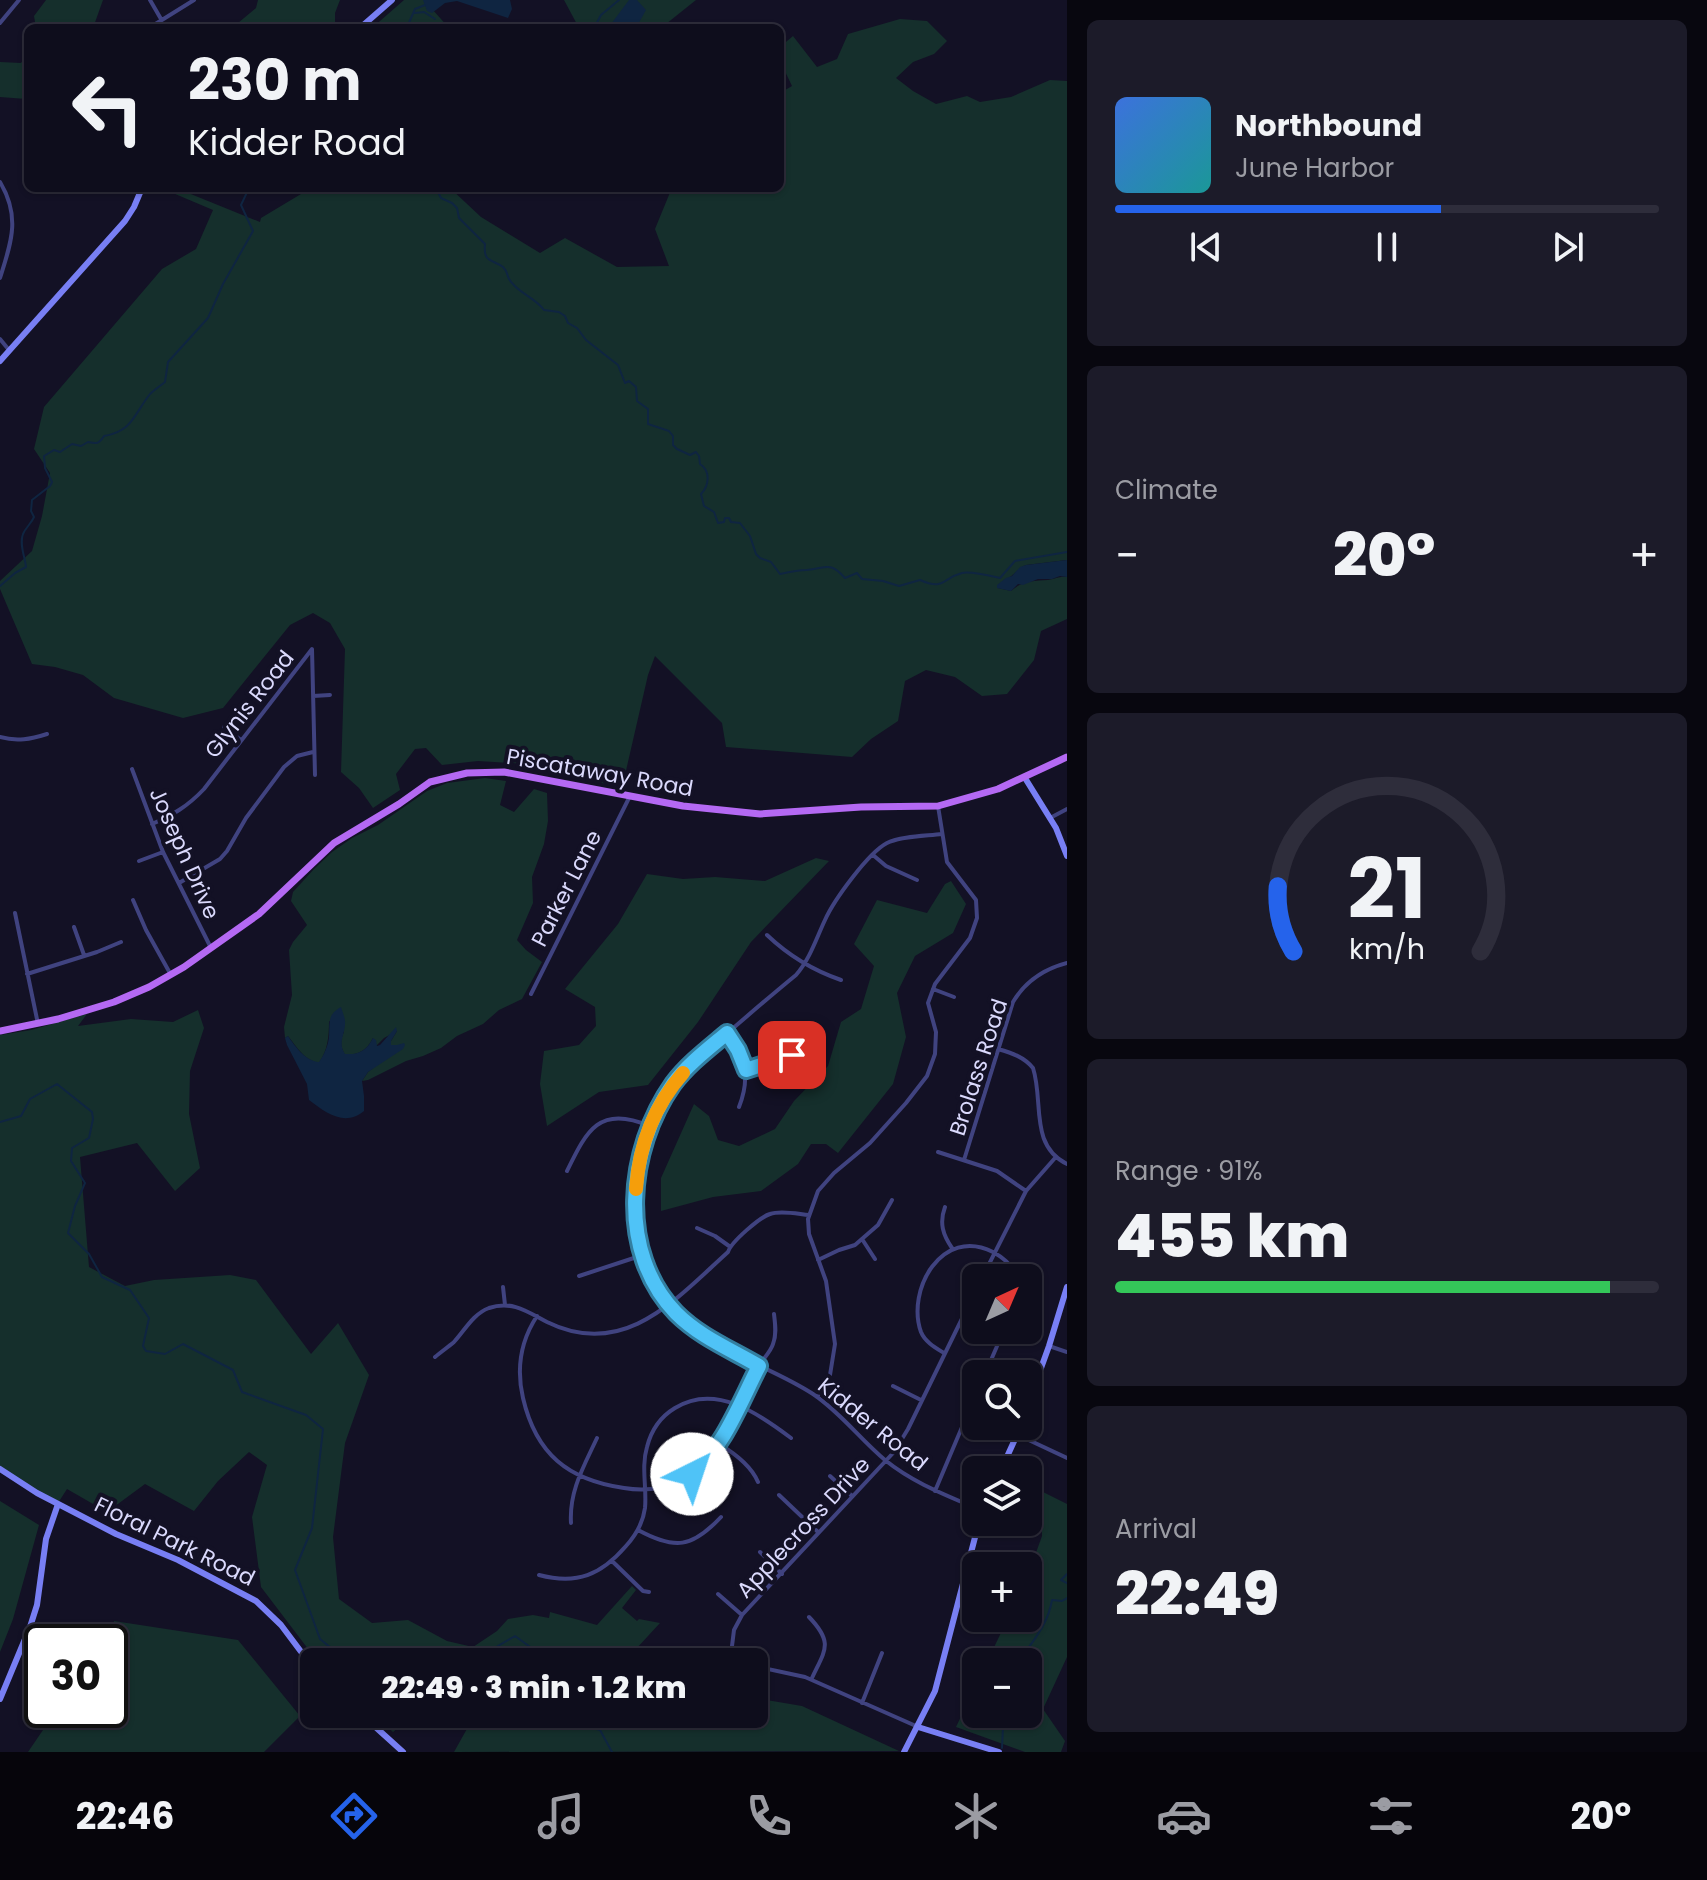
<!DOCTYPE html>
<html lang="en">
<head>
<meta charset="utf-8">
<style>
	body { margin:0; font-family:Poppins,sans-serif; background:#1c1b29; color:#f1f3f6; height:100vh; display:flex; flex-direction:column; font-size:30px; white-space:nowrap }
	* { box-sizing:border-box; margin:0 }
	p { font-size:26px; color:#9b9ca3 }
	.icon { flex:none; width:44px; height:44px; fill:none; stroke:currentColor; stroke-width:2; stroke-linecap:round; stroke-linejoin:round }
	.map { position:relative; flex:1; overflow:hidden }
	.drawer { display:flex; flex-direction:column; gap:20px; padding:20px; background:#08070f; width:640px }
	.drawer>* { flex:none }
	.banner { position:absolute; left:24px; top:24px; width:760px; height:168px; border-radius:12px; box-shadow:0 2px 6px #0004,0 0 0 2px #2e2d3b; background:#0e0d1c; color:#f1f3f6; overflow:hidden }
	.needle { width:52px; rotate:44deg }
	.tools { position:absolute; left:962px; top:1264px; display:grid; gap:16px }
	.tools a { display:grid; place-items:center; width:80px; height:80px; border-radius:12px; background:#0e0d1c; box-shadow:0 2px 6px #0004,0 0 0 2px #2e2d3b; font-size:40px }
	.speed { position:absolute; left:24px; top:1624px; display:flex; gap:16px; font-size:40px; font-weight:700; text-align:center }
	.speed>* { display:grid; place-content:center; width:104px; height:104px; border-radius:50%; background:#0e0d1c; box-shadow:0 2px 6px #0004,0 0 0 2px #2e2d3b; line-height:1 }
	.speed .limit { border:4px solid #111; border-radius:12px; background:#fff; color:#111 }
	.pin { position:absolute; display:grid; place-items:center; width:68px; height:68px; color:#fff; margin:-34px; border-radius:16px; box-shadow:0 4px 12px #0006 }
	.me { position:absolute; width:88px; margin:-44px; rotate:41deg; stroke-linejoin:round; filter:drop-shadow(0 0 6px #0008) }
	.turn { display:flex; align-items:center; gap:28px; height:168px; padding:0 32px; font-size:36px }
	.turn .icon { width:104px; height:104px; stroke-width:2.5 }
	.turn b { display:block; font-size:56px; line-height:68px }
	.big { font-size:60px; font-weight:800; line-height:1.1 }
	.drawer .widget { flex:1; display:flex; flex-direction:column; justify-content:center; gap:12px; min-width:0; padding:0 28px; border-radius:12px; background:#1c1b29 }
	.drawer .dial { align-items:center; gap:0 }
	.dial svg { height:208px; overflow:visible; fill:none; stroke:#2e2d3b; stroke-width:7; stroke-linecap:round; text-anchor:middle }
	.dial text { fill:#f1f3f6; stroke:none }
	.song { display:flex; align-items:center; gap:24px }
	.cover { width:96px; height:96px; border-radius:12px; background:linear-gradient(135deg,hsl(220 70% 55%),hsl(180 70% 35%)) }
	.played { height:8px; border-radius:4px; background:linear-gradient(90deg,#2563eb 60%,#2e2d3b 60%) }
	.keys { display:flex; justify-content:space-around; direction:ltr }
	.heat { display:flex; justify-content:space-between; align-items:center; font-size:44px; direction:ltr }
	.charge { height:12px; border-radius:6px; background:linear-gradient(90deg,#34c759 91%,#2e2d3b 0) }
	.trip { position:absolute; left:300px; top:1648px; width:468px; height:80px; border-radius:12px; background:#0e0d1c; box-shadow:0 2px 6px #0004,0 0 0 2px #2e2d3b; font-weight:800; line-height:80px; text-align:center }
	.menu { display:flex; height:128px; justify-content:space-around; align-items:center; background:#06050b; color:#9b9ca3 }
	.menu .icon { width:56px; height:56px }
	.menu .selected { color:#2563eb }
	.menu b { font-size:36px; color:#f1f3f6 }
	main { display:flex; flex:1; min-height:0 }
	.map>svg:first-child { display:block }
</style>
</head>
<body>
<main>
<div class="map">
<svg width="1067" height="1752" viewBox="0 0 1067 1752">
	<rect width="100%" height="100%" fill="#131125"/>
	<path fill="#152f2c" d="M46 0H103L93 28H36L34 16Z
		M258 0H340L335 13V28H232L256 8Z
		M404 0H424L449 28H372Z
		M564 0H696L661 28H579Z
		M900 19 927 21 947 41 934 54 913 62 896 78 913 91 936 104 967 96 980 102 1011 97 1050 80 1067 81V560L1026 565C1018 568 1016 573 1010 577 1006 579 1002 582 998 585V588L1011 591C1022 581 1033 581 1048 580 1056 579 1059 576 1067 577V619L1041 631 1034 660 1007 694 982 696 955 677 926 670 905 681 898 721 871 739 852 757 726 747 722 723 655 656 648 675 622 788 527 764 478 761 442 765 426 748 415 749 396 774 400 790 373 808 359 788 341 772 345 649 330 623 313 613 290 625 223 708 183 718 114 698 83 675 55 667 32 664 0 589V581L32 551 42 516 50 473 34 449 44 407 162 269 196 249 213 210 161 188H176L260 222 261 218 311 188H450L481 217 540 253 565 238 617 267 669 266 655 229 671 190 674 188H780V93L792 86 780 61V47L793 36 817 67 837 59 848 34Z
		M28 52V97L26 99 0 97V62L21 63Z
		M485 778 506 781 500 805 514 812 534 789 547 793 548 821 544 844 532 877 533 903 517 940 526 950 542 962 522 999 499 1010 483 1024 457 1036 441 1048 423 1056 406 1061 368 1080 362 1081 368 1072 381 1062 397 1045H391V1041L397 1031 384 1038 376 1046 373 1038C367 1050 359 1055 345 1055 340 1046 340 1040 344 1032L329 1021C329 1036 328 1050 319 1063 305 1061 296 1046 288 1036L285 1038 284 1027 292 995 289 950 293 942 307 925 291 901 293 892 314 869 332 852 352 838 378 825 427 791 447 783Z
		M816 858 829 861 751 942 698 1022 648 1085 599 1092 547 1126 540 1084 544 1051 579 1045 596 1026 595 1007 565 989 618 924 647 874 683 879 715 877 765 881Z
		M951 881 966 904 953 933 915 956 897 993 906 1037 893 1084 838 1153 826 1144H811L798 1164 761 1191 713 1197 661 1211V1178L694 1104 709 1116 718 1140 739 1146 775 1129 794 1101 828 1066 841 1022 861 1009 874 966 854 944 877 900 927 913 945 884Z
		M198 1010 204 1028 190 1071 189 1114 200 1168 175 1191 137 1143 80 1157 89 1267 125 1286 154 1280 230 1275 256 1280 311 1354 338 1323 369 1375 345 1443 333 1537 339 1599 372 1623 408 1620 447 1641 473 1647 497 1631 508 1619 533 1615 549 1618 550 1612 597 1625 632 1586 636 1590 622 1608 637 1621 639 1619 660 1623 624 1662H318L261 1587 252 1517 267 1465 249 1452 218 1481 194 1511 145 1484 107 1512 67 1489 58 1503 0 1468V1035L31 1030 87 1014 78 1026 131 1019 173 1022Z
		M1041 1491 1067 1504V1657L1043 1709 1065 1741 1061 1752H1025L956 1727 976 1685V1714H1028V1662H987L1008 1618H1028V1575L1042 1536Z
		M0 1501 39 1525 13 1619 0 1652Z
		M114 1621 238 1640 300 1716 264 1752H28L45 1727 87 1720 92 1710H110V1649Z
		M754 1698 802 1706 899 1751 454 1752 473 1718 470 1714H754Z
		M373 1714H415L393 1732Z"/>
	<path fill="#0f2541" d="M423 0H510L512 9 508 18 457 1 445 3 432 13 427 11Z
		M629 0H637L646 10 636 28H608Z
		M1067 560V577L1060 576 1052 579H1038L1023 585 1018 584 1011 591 997 588V585L1006 578 1012 576 1020 567 1026 565Z
		M341 1007C342 1011 345 1017 345 1021 346 1034 337 1042 345 1054 359 1055 367 1050 373 1038L376 1040 377 1046 380 1045 396 1027 397 1031 391 1041V1045H397L404 1043 405 1045 403 1049 368 1072 362 1081 364 1096V1111C345 1127 326 1113 309 1100L307 1084 287 1045 285 1038 288 1036C295 1046 305 1061 319 1062 324 1055 328 1046 329 1037 330 1022 327 1015 341 1007Z"/>
	<g fill="none" stroke-linecap="round" stroke-linejoin="round">
		<path stroke="#0f2541" stroke-width="2" d="M415 13 424 12 435 19
			M408 25 415 9 425 5
			M399 28 404 24 424 28
			M594 28 601 15 619 0
			M436 188 441 198 452 203 457 208 459 218 485 244C483 263 492 259 503 267 508 272 506 273 509 279 517 293 535 297 544 310L559 312 565 316 568 323 577 328 586 340 618 365 625 383 629 381 636 387 637 401 648 409V424L669 431 673 436V445L677 449 690 455 696 452 699 456 700 464C711 471 709 486 701 494L704 506 714 512 718 523 724 522 725 518H729L731 522 740 523 750 536 756 554 760 558 771 562 780 574C789 572 798 570 807 570 827 568 830 561 845 578L857 573 862 579 883 581 899 586 920 580C945 591 942 578 962 573 970 571 991 576 1000 578L1015 561 1067 552
			M0 586 15 573 26 567C25 557 19 544 23 534 26 527 31 524 34 517L31 511 32 500 50 486 52 482 45 468 44 456 54 450 60 452 72 444 81 446 88 442C97 444 99 444 104 436 133 431 134 414 150 394 154 390 160 386 165 382L168 362 208 318 223 284 253 231 241 205 249 188
			M0 1122 21 1116 30 1099 57 1084 92 1112 93 1119 89 1138 72 1148 71 1161 85 1183 75 1206 68 1233 89 1254 102 1277 130 1290 149 1318 143 1346 146 1351 165 1354 183 1344 233 1370 242 1392 306 1415 323 1429 312 1528 295 1570 320 1639 347 1661 377 1662
			M1067 1574 1061 1580 1067 1583
			M471 1662 515 1636 544 1657 547 1662
			M1018 1662C1032 1642 1048 1625 1052 1600L1062 1601 1067 1598
			M544 1714 547 1726 571 1722 600 1730 612 1752
			M999 1714 1003 1727 1002 1748"/>
		<path stroke="#404380" stroke-width="4" d="M150 0 161 19
			M0 23 19 0
			M149 28 194 0
			M0 182C21 217 11 243 0 278
			M0 339 9 350
			M313 696 330 695
			M224 727 241 740
			M0 737C17 742 31 739 47 734
			M132 769 163 852 210 946
			M1050 818 1067 809
			M152 824C173 815 188 806 204 789L312 649 315 775
			M942 834C926 836 901 836 887 843 868 853 834 900 825 920 816 939 810 959 796 975 774 993 753 1011 731 1030 712 1045 693 1060 677 1079 620 1150 618 1265 691 1326 727 1356 775 1369 813 1394 840 1412 860 1439 885 1460 912 1482 943 1494 976 1508
			M873 855 886 866 917 880
			M139 861 163 852
			M179 883 220 859 227 851 246 818 284 767 297 756 313 752
			M133 900 146 930 171 975
			M15 913 38 1024
			M74 927 84 955
			M767 935C789 956 812 970 841 980
			M27 974 97 952 121 942
			M933 989 954 997
			M531 994 630 796
			M727 1033C745 1059 751 1076 739 1107
			M998 1049C1012 1053 1024 1057 1033 1068 1044 1102 1029 1145 1067 1164
			M746 1070 783 1060 803 1050
			M938 1152 997 1171 1026 1191
			M964 1160 1013 1002C1025 982 1044 969 1067 963
			M567 1171C587 1130 599 1105 650 1126
			M945 1207C939 1223 943 1235 952 1248
			M697 1228 715 1236 729 1246
			M862 1239 875 1259
			M818 1260 839 1250 855 1245 878 1225 892 1200
			M579 1276 643 1255
			M982 1278 1026 1191 1055 1158
			M503 1287 505 1305
			M537 1316C520 1342 516 1368 523 1398 536 1454 568 1480 624 1488 648 1492 674 1488 694 1473 718 1454 730 1423 743 1397 749 1386 753 1374 760 1364 764 1358 771 1351 773 1344 777 1334 775 1323 774 1314
			M1049 1346 1067 1352
			M944 1353C936 1348 925 1342 921 1332 906 1290 942 1226 993 1252 1004 1258 1013 1266 1018 1278
			M435 1357C441 1352 448 1347 454 1342 465 1330 473 1314 489 1308 512 1300 528 1312 547 1322 624 1360 676 1299 728 1252 731 1242 760 1217 770 1214 781 1210 798 1214 809 1215
			M985 1374 1004 1330
			M893 1386 921 1400
			M817 1397 830 1375 835 1344 826 1281 809 1234 808 1219 818 1191 834 1173 870 1143 906 1103 927 1076 935 1054 936 1032 928 1003 935 984 970 938 977 918 976 900 947 862 938 806
			M1018 1435 1067 1458
			M719 1444C734 1453 751 1465 758 1482
			M830 1476 852 1496
			M935 1491 976 1394
			M779 1495 818 1532
			M571 1523C569 1491 584 1466 597 1438
			M638 1530C675 1550 692 1548 721 1517
			M760 1552 782 1574
			M612 1561 643 1591 649 1592
			M539 1575C577 1585 601 1575 626 1546 636 1535 643 1523 645 1508 647 1488 641 1467 647 1447 651 1431 660 1417 675 1408 715 1383 758 1413 791 1438
			M718 1594 742 1615
			M809 1617C834 1643 825 1650 812 1678
			M664 1655 723 1662
			M730 1662 734 1630 742 1615 894 1452 908 1429 976 1290
			M754 1666 805 1677 916 1726
			M862 1703 882 1653"/>
		<path stroke="#787ff4" stroke-width="6" d="M360 28 392 0
			M0 361 125 221 134 207 142 188
			M1025 778 1056 828 1067 856
			M1028 1404 1049 1346 1067 1287
			M0 1469 37 1493 116 1534 178 1560 256 1601 281 1625 314 1669
			M1001 1470 1021 1426
			M0 1699 30 1627 37 1605 46 1539 58 1504
			M361 1714 403 1752
			M918 1727 999 1752
			M904 1752 935 1691 979 1522"/>
		<path stroke="#b469f3" stroke-width="7" d="M0 1031 58 1019 114 1002 149 987 184 967 259 914 334 843 399 804 430 782 467 773 504 772 683 806 760 814 861 807 938 806 998 789 1067 757"/>
	</g>
	<g fill="none" stroke-linecap="round" stroke-linejoin="round">
		<g stroke="#337fa1" stroke-width="20">
			<path id="route" d="M692 1474C724 1447 740 1403 759 1366 730 1349 700 1337 676 1313 617 1252 627 1149 673 1084 688 1064 708 1049 727 1033L738 1050 746 1070 792 1055"/>
		</g>
		<use href="#route" stroke="#4fc3f7" stroke-width="14"/>
		<path stroke="#f59e0b" stroke-width="14" d="M636 1189C639 1146 654 1106 683 1073"/>
	</g>
	<g text-anchor="middle" stroke-width="8" stroke-linejoin="round" paint-order="stroke">
		<g font-size="22" fill="#dad9fc" stroke="#131125">
			<text transform="translate(249 704) rotate(-52)" y="8">Glynis Road</text>
			<text transform="translate(600 772) rotate(10)" y="8">Piscataway Road</text>
			<text transform="translate(185 853) rotate(66)" y="8">Joseph Drive</text>
			<text transform="translate(566 888) rotate(-63)" y="8">Parker Lane</text>
			<text transform="translate(978 1067) rotate(-72)" y="8">Brolass Road</text>
			<text transform="translate(873 1424) rotate(39)" y="8">Kidder Road</text>
			<text transform="translate(803 1527) rotate(-47)" y="8">Applecross Drive</text>
			<text transform="translate(175 1541) rotate(26)" y="8">Floral Park Road</text>
		</g>
	</g>
</svg>
<div class="tools">
<a><svg class="needle" viewBox="-14 -14 28 28"><path d="M0-13l5 13h-10z" fill="#e53935"/><path d="M0 13l5-13h-10z" fill="#9b9ca3"/></svg></a>
<a><svg class="icon" aria-label="search" viewBox="0 0 24 24"><circle cx="10" cy="10" r="6"/><path d="M15 15l6 6"/></svg></a>
<a><svg class="icon" aria-label="layers" viewBox="0 0 24 24"><path d="M12 4l9 5-9 5-9-5zM3 14l9 5 9-5"/></svg></a>
<a>+</a>
<a>−</a>
</div>
<div class="speed"><div class="limit">30</div></div>
<div class="pin" style="left:792px;top:1055px;background:#d93025"><svg class="icon" aria-label="arrive" viewBox="0 0 24 24"><path d="M6 21V4h12l-3 4 3 4H6"/></svg></div>
<svg class="me" style="left:692px;top:1474px" viewBox="-20 -20 40 40"><circle r="19" fill="#fff"/><path d="M0-13L10 11 0 6-10 11z" fill="#4fc3f7"/></svg>
<div class="trip">22:49 · 3 min · 1.2 km</div>
<div class="banner">
<div class="turn"><svg class="icon" aria-label="left" viewBox="0 0 24 24"><path d="M17 20v-9H6M10 6l-5 5 5 5"/></svg><div><b>230 m</b>Kidder Road</div></div>
</div>
</div>
<section class="drawer">
<div class="widget">
<div class="song"><i class="cover"></i><div><b>Northbound</b><p>June Harbor</p></div></div>
<div class="played"></div>
<div class="keys"><svg class="icon" aria-label="previous" viewBox="0 0 24 24"><path d="M18 5L8 12l10 7zM5 5v14"/></svg><svg class="icon" aria-label="pause" viewBox="0 0 24 24"><path d="M8 5v14M16 5v14"/></svg><svg class="icon" aria-label="next" viewBox="0 0 24 24"><path d="M6 5l10 7-10 7zM19 5v14"/></svg></div>
</div>
<div class="widget"><p>Climate</p>
<div class="heat"><a>−</a><b class="big">20°</b><a>+</a></div>
</div>
<div class="widget dial"><svg viewBox="0 0 100 80">
<path d="M14 69A42 42 0 1 1 86 69"/>
<path d="M14 69A42 42 0 0 1 8 44" stroke="#2563eb"/>
<text x="50" y="56" font-size="32" font-weight="700">21</text>
<text x="50" y="72" font-size="11">km/h</text>
</svg></div>
<div class="widget"><p>Range · 91%</p><b class="big">455 km</b><div class="charge"></div></div>
<div class="widget"><p>Arrival</p><b class="big">22:49</b></div>
</section>
</main>
<nav class="menu">
<b>22:46</b>
<svg class="icon selected" aria-label="directions" viewBox="0 0 24 24"><path d="M12 3l9 9-9 9-9-9zM9 14v-3h6M13 9l2 2-2 2"/></svg>
<svg class="icon" aria-label="music" viewBox="0 0 24 24"><path d="M9 18V5l10-2v13"/><circle cx="6" cy="18" r="3"/><circle cx="16" cy="16" r="3"/></svg>
<svg class="icon" aria-label="phone" viewBox="0 0 24 24"><path d="M5 4h4l2 5-3 2q2 4 5 5l2-3 5 2v4C11 20 4 13 5 4z"/></svg>
<svg class="icon" aria-label="climate" viewBox="0 0 24 24"><path d="M12 3v18M4 7l16 10M4 17L20 7"/></svg>
<svg class="icon" aria-label="car" viewBox="0 0 24 24"><path d="M5 17H2v-5l4-1 3-4h7l3 4 3 1v5h-3M9 17h6M6 11h13"/><circle cx="7" cy="17" r="2"/><circle cx="17" cy="17" r="2"/></svg>
<svg class="icon" aria-label="filters" viewBox="0 0 24 24"><path d="M4 7h16M4 17h16"/><circle cx="9" cy="7" r="2"/><circle cx="15" cy="17" r="2"/></svg>
<b>20°</b>
</nav>
</body>
</html>
